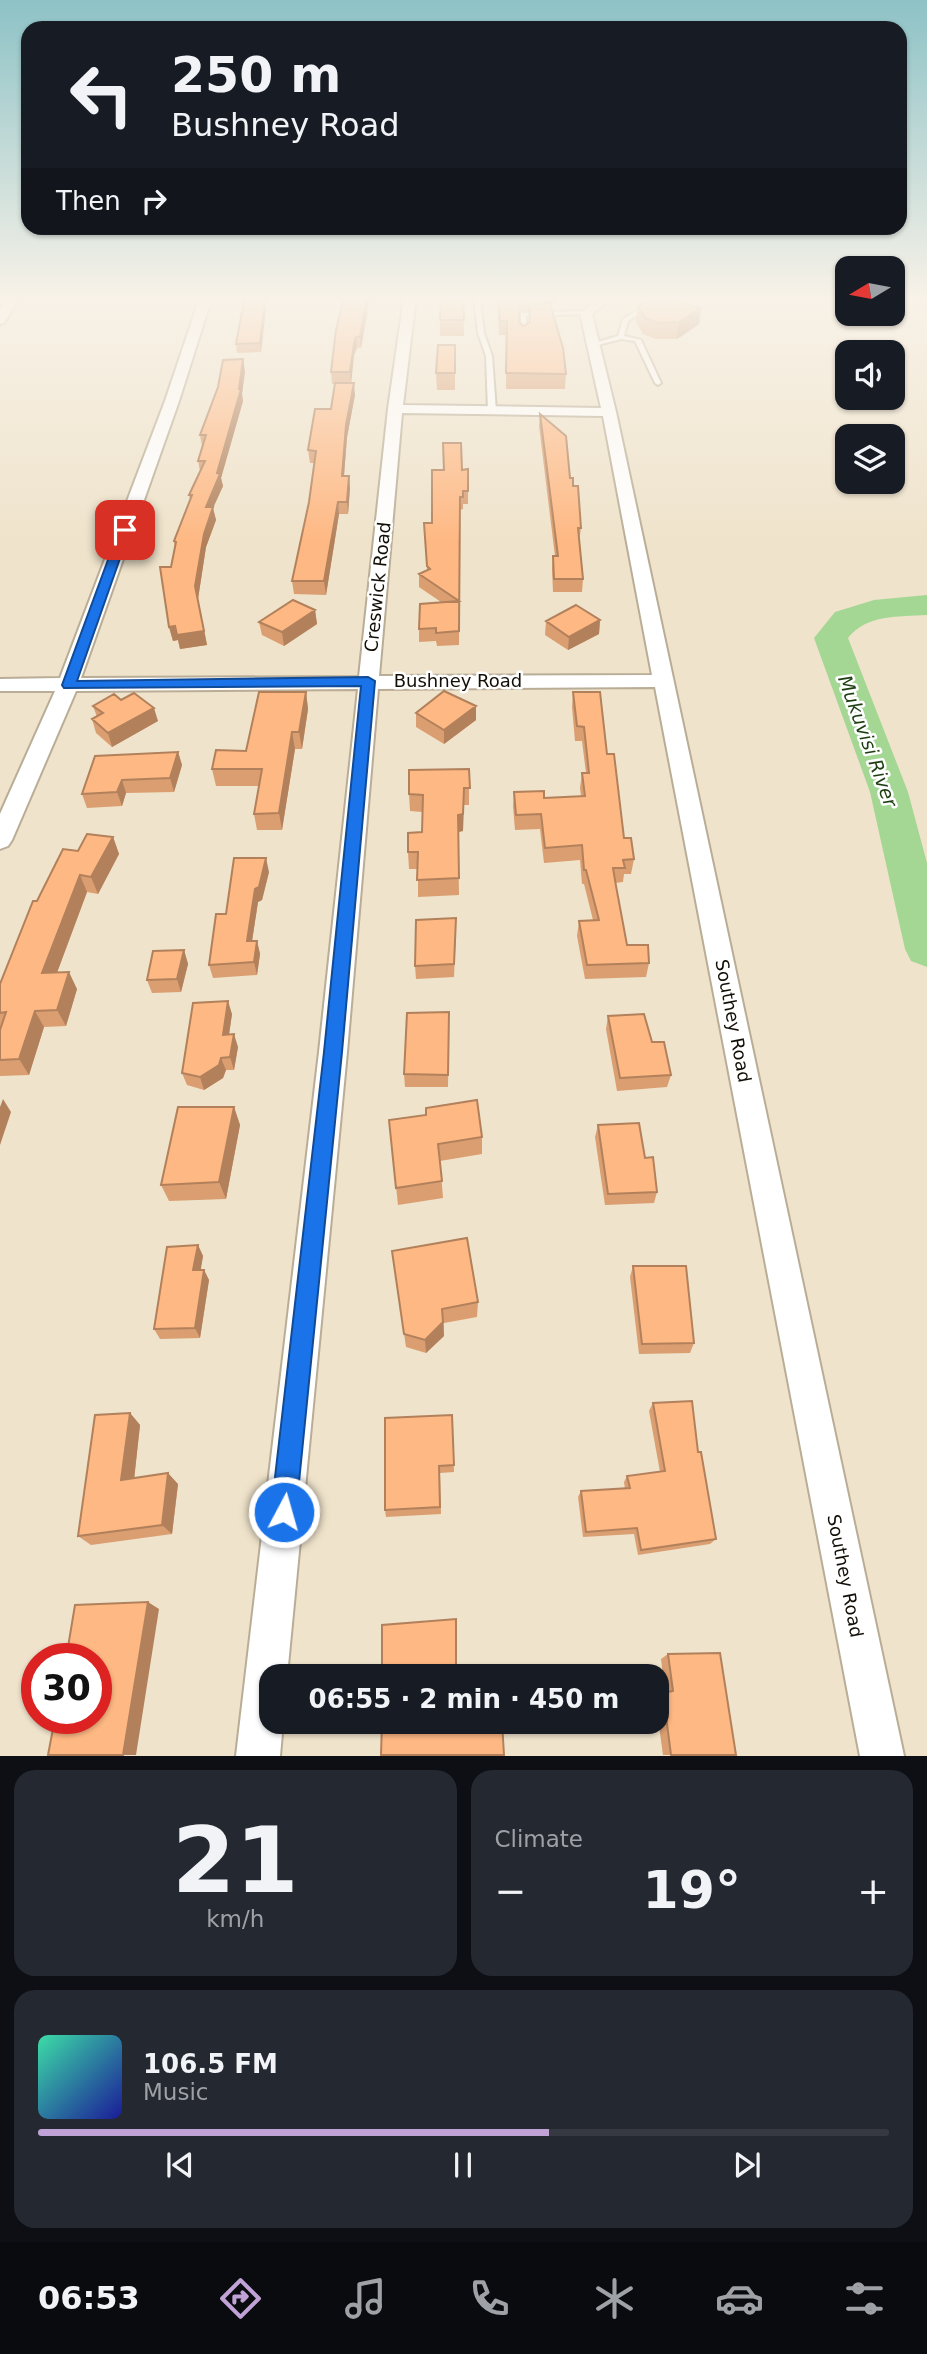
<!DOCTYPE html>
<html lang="en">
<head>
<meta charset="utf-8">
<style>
	body { margin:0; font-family:"DejaVu Sans",sans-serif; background:#242831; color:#f1f3f6; height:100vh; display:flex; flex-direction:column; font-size:26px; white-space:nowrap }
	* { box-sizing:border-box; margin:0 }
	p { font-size:23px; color:#9ea1a6 }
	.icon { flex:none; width:38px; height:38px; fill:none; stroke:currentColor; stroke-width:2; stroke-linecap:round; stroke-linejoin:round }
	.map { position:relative; height:1756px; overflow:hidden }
	.drawer { display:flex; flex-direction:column; gap:14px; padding:14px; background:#0d0f14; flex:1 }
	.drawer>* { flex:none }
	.top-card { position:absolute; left:21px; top:21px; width:886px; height:214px; border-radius:21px; box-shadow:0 2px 5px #0004; background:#171b24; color:#f1f3f6; overflow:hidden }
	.needle { width:46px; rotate:260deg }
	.tools { position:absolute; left:835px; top:256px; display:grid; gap:14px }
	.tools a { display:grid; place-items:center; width:70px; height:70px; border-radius:14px; background:#171b24; box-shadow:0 2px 5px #0004; font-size:35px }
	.speed { position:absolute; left:21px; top:1643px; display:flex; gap:14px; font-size:35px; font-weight:700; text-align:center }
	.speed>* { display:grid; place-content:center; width:91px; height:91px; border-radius:50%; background:#171b24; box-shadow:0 2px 5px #0004; line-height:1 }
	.speed .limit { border:10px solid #d22; background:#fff; color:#111 }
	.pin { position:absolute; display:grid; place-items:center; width:60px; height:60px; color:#fff; margin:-30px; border-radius:14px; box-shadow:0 4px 10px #0006 }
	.me { position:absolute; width:77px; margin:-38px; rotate:6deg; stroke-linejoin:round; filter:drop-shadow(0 0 5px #0008) }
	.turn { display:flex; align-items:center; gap:24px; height:147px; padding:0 35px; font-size:32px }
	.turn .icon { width:91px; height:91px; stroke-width:2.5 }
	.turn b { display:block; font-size:49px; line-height:60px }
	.then { display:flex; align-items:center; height:66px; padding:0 35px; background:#0003; gap:14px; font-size:26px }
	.big { font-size:52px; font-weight:700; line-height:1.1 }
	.drawer .card { flex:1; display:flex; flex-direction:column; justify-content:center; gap:10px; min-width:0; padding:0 24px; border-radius:21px; background:#242831 }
	.drawer .dial { align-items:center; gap:0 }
	.dial b { font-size:91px; line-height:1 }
	.song { display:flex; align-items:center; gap:21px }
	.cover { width:84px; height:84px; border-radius:10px; background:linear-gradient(135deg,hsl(160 70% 55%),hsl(240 70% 35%)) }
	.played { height:7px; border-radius:4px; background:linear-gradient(90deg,#c1a2d7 60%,#363941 60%) }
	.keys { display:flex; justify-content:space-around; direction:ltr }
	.heat { display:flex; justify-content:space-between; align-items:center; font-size:38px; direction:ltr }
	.drawer .tiles { flex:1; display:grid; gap:14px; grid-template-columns:1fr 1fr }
	.card:last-child { grid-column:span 2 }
	.trip { position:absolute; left:259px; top:1664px; width:410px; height:70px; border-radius:21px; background:#171b24; box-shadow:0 2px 5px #0004; font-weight:700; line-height:70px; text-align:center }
	.menu { display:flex; height:112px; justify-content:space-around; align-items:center; background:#090b0e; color:#9ea1a6 }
	.menu .icon { width:49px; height:49px }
	.menu .on { color:#c1a2d7 }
	.menu b { font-size:32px; color:#f1f3f6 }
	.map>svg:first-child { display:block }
</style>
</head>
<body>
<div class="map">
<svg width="927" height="1756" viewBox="0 0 927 1756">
	<rect width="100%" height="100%" fill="#efe3cb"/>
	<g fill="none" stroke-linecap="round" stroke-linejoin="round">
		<path fill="#a4d794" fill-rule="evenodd" d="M927 595V615C898 617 867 614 848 638L908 792 927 863V967L911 961 905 949 870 792 814 638 835 612 874 600Z"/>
		<g stroke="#b9ad97" stroke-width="4">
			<path id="service" d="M474 297H480L484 333 492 356 496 411 492 413 488 411 486 356 478 333Z
				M658 297H665L628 321 624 336 641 340 661 383 658 385 655 383 635 341 621 339 594 346 591 344 618 336 623 319Z
				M586 311 588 314 526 316 527 336 524 338 521 336V313Z"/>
		</g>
		<g stroke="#b9ad97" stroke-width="4">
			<path id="minor" d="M8 297H20L4 323 0 324V310Z
				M200 297H212L179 401 81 678 359 677 388 409 404 297H416L403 405 601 408 580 313 600 297H613L592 314 616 412 904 1756H860L655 687 378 689 347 1052 287 1676H271V1722H283L280 1756H236L319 1052 358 689 76 691 12 840 8 846 0 849V814L55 691H0V679L60 678 165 401ZM402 413 603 416 652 675 379 676Z"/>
		</g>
		<use href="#service" fill="#fff" fill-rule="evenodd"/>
		<use href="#minor" fill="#fff" fill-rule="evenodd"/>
	</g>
	<path fill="#da9e71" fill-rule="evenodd" d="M344 297H370L361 348H357L354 355 351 383 355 395 347 437 344 476 350 488 348 514H339L326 595 294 594 292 581 309 502 314 463H310L308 450 331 409 335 384H332L331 372Z
		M463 297 464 336H440V320Z
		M497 297H563L550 305 566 374 565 389H506V335H499ZM519 311H529V322L523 326 519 322Z
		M265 299 266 308 261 352 237 353 236 344Z
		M638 306 701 308 699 324 677 339H656L643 334 636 322Z
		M455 345V390H437L436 373Z
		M245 371 242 394 243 401 221 478 223 486 213 508 216 520 206 547 198 599 207 645 180 649 178 640 173 641 169 627 171 567 175 547 174 541 190 500 189 495 200 471 198 461 202 446 200 435Z
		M540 414 573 486 581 528 579 541 583 579 582 592H553L552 569 553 556H555L539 426Z
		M462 470 468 482V504H463V509L460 510 459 645 437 646 436 641 419 642V629L441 602 419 587V574L427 570 424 523H432Z
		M315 610 317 624 284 646 262 635 259 622Z
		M600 620 599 634 568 650 545 635 546 621Z
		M306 692 308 709 302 749H295L282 830H257L254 814 259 786H216L212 769 246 751Z
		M573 692 607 754 624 838 634 859 631 874H624L623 882 615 883 627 945 649 963 646 977 585 979 577 936 579 921 593 920 584 884H582L580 860 544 863 540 829 515 830 513 806 514 792 544 798 581 796 580 788 582 773H586L582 741H575L572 707Z
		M121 700 158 721 112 747 96 733 92 719 97 717 93 706Z
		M476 706V720L444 744 416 727V713Z
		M178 752 182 765 174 792 126 793 122 806 87 808 82 794Z
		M469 769V805H464L463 831 458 832 459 895 418 897V869H409L408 852 422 832V812L410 811 409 794Z
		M113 837 119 854 98 894 87 892 57 972 77 989 66 1026 44 1027 29 1075 0 1076V984L78 851Z
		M269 872 262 900 258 902 252 941H257L260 954 257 975 213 978 209 965 226 914Z
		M456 932 454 977 416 979 415 966Z
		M184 950 188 964 181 992 152 993 147 980Z
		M449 1012 448 1087H405L404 1074Z
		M232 1014 229 1035 238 1047 234 1070H226L223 1078 204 1090 187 1085 182 1073Z
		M608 1016 652 1042 671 1075 667 1087 617 1091 606 1029Z
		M234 1107 240 1125 226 1199 169 1201 161 1185Z
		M389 1120 482 1137V1154L440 1161 443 1198 398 1205Z
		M598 1125 645 1158 657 1192 654 1203 605 1205 595 1137Z
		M198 1245 203 1256 200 1270H204L209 1280 200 1338 160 1339 154 1329Z
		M392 1251 478 1302 477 1317 444 1323V1336L426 1353 406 1347Z
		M633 1266 694 1343 690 1353 639 1354 630 1277Z
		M653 1403 698 1452 716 1539 710 1544 638 1555 634 1534 583 1537 578 1497 581 1491 625 1489 624 1482 627 1476 660 1472 649 1411Z
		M130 1413 140 1425 134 1478 178 1484 172 1534 91 1545 78 1536Z
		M452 1415 454 1472 440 1473 441 1514 386 1517 385 1510Z
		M668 1654 736 1755H663L656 1704V1697L665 1693 661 1659Z"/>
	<path fill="#b2815c" d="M367 297H370L361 348 360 337Z
		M547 297H563L547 307Z
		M265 299 266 308 261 352 260 343Z
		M701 308 699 324 677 339 679 322Z
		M356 337 357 348 354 355 351 384 350 372 354 344Z
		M243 359 245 371 242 394 243 401 221 478 223 486 213 508 216 520 206 547 198 599 207 645 180 649 178 640 173 641 169 627 195 586 206 507 217 473 239 389Z
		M354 383 355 395 347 437 343 488 342 476 346 425Z
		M349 476 350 488 348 514 347 502Z
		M338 502 339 514 326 595 324 581Z
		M315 610 317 624 284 646 282 632Z
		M600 620 599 634 568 650 569 637Z
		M306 692 308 709 302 749 299 732Z
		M476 706V720L444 744V730Z
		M154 708 158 721 112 747 108 733Z
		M292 732 295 749 282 830 279 813Z
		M178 752 182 765 174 792 170 778Z
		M122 780 126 793 122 806 117 792Z
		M464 788 463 831 458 832V815Z
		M113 837 119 854 98 894 91 877Z
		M266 858 269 872 262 900 258 902 250 954 247 941 255 889Z
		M80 875 87 892 51 989 42 973Z
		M257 941 260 954 257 975 254 962Z
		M184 950 188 964 181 992 177 979Z
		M69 972 77 989 66 1026 57 1010Z
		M228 1001 232 1014 227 1048 223 1035Z
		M35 1011 44 1027 29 1075 19 1059Z
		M234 1034 238 1047 234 1070 230 1057Z
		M221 1058 226 1070 223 1078 204 1090 200 1077Z
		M3 1099 11 1112 0 1145V1107Z
		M234 1107 240 1125 226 1199 219 1182Z
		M198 1245 203 1256 199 1281 193 1270Z
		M204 1270 209 1280 200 1338 195 1328Z
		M443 1322 444 1336 426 1353 425 1340Z
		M130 1413 140 1425 133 1490 121 1480Z
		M168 1473 178 1484 172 1534 162 1525Z
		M148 1602 159 1609 136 1755H123Z"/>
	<path fill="#feb883" stroke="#b2815c" stroke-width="2" d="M344 297H367L360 337H356L354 344 350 372H331L336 330Z
		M441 297H463L464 320H440Z
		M498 297H529H520L519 322 523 326 530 322 529 304H550L563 348 566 374 506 373 507 321H500Z
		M655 297H661L701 308 679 322 658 323 645 318 638 306Z
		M265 299 260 343 236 344 244 300Z
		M438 345H455V373H436Z
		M243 359 239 389H241L217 473 220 474 206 507H213L204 534 195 586 204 631 177 635 175 626 169 627 160 567H171L176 542 174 541 192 495H189L205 461H198L206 435H200L218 387 223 360Z
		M335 383H354L346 425 342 476H349L347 502H338L324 581H292L309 502 316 451 308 450 315 409H331Z
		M540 414 566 436 570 478H573V486H578L581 528H578L583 579H554L553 556H558Z
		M443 443H461L462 470 468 469V491H463V497H460L459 631 436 633V628L419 629 420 604 459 601 419 574 430 569 427 566 424 523H432V470H444Z
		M293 600 315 610 282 632 259 622Z
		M576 605 600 620 569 637 546 621Z
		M444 691 476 706 444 730 416 713Z
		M259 692H306L299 732H292L279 813 254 814 262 769H212L216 750 246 751Z
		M573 692H600L607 754H614L624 838H631L634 859 623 860 625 868H613L616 886 627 945H648L649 963 587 965 579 921 599 920 586 870H584L582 845 545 848 541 814 516 815 514 792 544 791V798L585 796 582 773H589L584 727 577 726Z
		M134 693 154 708 108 733 92 719 103 713 93 706 114 694 121 700Z
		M178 752 170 778 122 780 117 792 82 794 95 756Z
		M469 769 470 788H464L463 814 458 815 459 878 417 880 418 852H408V833L422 832 423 795 409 794V770Z
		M87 834 113 837 91 877 80 875 42 973 69 972 57 1010 35 1011 19 1059 0 1060V1030L6 1012 0 1013V984L33 901H37L63 849 78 851Z
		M234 858H266L259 887 255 889 247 941H257L254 962 209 965 216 914H226Z
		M456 918 454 964 415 966 416 920Z
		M184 950 177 979 147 980 153 951Z
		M228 1001 223 1035 234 1034 230 1057 221 1058 219 1065 200 1077 182 1073 193 1003Z
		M449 1012 448 1075 404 1074 407 1013Z
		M644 1014 652 1042H664L671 1075 620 1078 608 1016Z
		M477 1100 482 1137 438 1144 442 1181 396 1188 389 1120 426 1115V1108Z
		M178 1107H234L219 1182 161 1185Z
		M639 1123 645 1158 653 1157 657 1192 608 1194 598 1125Z
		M467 1238 478 1302 442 1309 443 1322 425 1340 404 1334 392 1251Z
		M198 1245 193 1270H204L195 1328 154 1329 167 1247Z
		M633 1266H686L694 1343 642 1344Z
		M692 1401 698 1452H701L716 1539 641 1550 637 1528 586 1532 581 1491 630 1488 627 1476 665 1471 653 1403Z
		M130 1413 121 1480 168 1473 162 1525 78 1536 95 1415Z
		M452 1415 454 1465 439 1466 440 1507 385 1510V1418Z
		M148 1602 123 1755H48L55 1718H96V1659H66L75 1605Z
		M456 1619V1676H382V1625Z
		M720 1653 736 1755H671L663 1693 673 1691 668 1654Z
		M382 1722H502L504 1755H381Z"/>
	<linearGradient id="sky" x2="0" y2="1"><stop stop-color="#8dc2c6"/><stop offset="0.55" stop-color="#f8f2e8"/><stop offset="1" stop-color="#f8f2e8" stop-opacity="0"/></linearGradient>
	<rect width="927" height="542" fill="url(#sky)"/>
	<path fill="#1a73e8" stroke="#114b97" stroke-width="2" d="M125 527 130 530 77 681 368 677 375 681 342 1052 296 1512 293 1521 284 1524 275 1521 271 1512 324 1052 361 686 64 688 62 685 119 530Z"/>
	<g text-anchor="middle" stroke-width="5" stroke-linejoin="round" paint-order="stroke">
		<g font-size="18" fill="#130f07" stroke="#fff">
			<text transform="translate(378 587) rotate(-84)" y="6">Creswick Road</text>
			<text x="458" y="687">Bushney Road</text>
			<text transform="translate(733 1021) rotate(79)" y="6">Southey Road</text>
			<text transform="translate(845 1576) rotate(79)" y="6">Southey Road</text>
		</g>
		<g font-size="19" font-style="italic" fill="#1e3f12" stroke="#fff">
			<text transform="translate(868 741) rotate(70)" y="7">Mukuvisi River</text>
		</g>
	</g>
</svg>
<div class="tools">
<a><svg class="needle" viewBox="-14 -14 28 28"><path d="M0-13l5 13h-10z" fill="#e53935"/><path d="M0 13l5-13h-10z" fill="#9ea1a6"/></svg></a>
<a><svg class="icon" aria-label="sound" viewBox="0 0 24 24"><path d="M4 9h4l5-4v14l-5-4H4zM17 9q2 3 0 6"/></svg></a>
<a><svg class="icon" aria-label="layers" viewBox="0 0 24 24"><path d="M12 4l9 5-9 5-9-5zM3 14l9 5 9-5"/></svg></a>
</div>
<div class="speed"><div class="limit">30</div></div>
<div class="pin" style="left:125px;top:530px;background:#d93025"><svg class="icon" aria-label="arrive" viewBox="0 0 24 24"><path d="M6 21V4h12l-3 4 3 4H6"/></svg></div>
<svg class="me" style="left:284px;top:1512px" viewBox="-20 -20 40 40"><circle r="17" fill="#1a73e8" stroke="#fff" stroke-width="3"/><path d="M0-11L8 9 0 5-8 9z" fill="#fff"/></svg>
<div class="trip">06:55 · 2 min · 450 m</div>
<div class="top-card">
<div class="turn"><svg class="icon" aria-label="left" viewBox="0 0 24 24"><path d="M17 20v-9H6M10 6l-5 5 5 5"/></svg><div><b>250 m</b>Bushney Road</div></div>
<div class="then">Then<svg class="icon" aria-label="right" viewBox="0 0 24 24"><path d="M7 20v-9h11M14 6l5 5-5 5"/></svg></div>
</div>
</div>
<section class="drawer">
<div class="tiles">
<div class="card dial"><b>21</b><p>km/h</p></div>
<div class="card"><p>Climate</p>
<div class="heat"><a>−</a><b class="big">19°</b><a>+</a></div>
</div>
<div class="card">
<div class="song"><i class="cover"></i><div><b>106.5 FM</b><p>Music</p></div></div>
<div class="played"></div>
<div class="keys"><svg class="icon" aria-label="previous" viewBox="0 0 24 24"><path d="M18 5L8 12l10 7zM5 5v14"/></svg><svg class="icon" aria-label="pause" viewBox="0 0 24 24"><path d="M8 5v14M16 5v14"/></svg><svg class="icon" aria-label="next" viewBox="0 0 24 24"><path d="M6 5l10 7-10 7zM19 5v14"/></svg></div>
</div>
</div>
</section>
<nav class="menu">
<b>06:53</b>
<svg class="icon on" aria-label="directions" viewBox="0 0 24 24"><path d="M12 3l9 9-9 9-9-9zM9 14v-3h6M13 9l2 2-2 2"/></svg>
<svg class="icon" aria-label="music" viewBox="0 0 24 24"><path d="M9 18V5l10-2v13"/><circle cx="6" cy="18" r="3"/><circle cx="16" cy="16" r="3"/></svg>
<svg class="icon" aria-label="phone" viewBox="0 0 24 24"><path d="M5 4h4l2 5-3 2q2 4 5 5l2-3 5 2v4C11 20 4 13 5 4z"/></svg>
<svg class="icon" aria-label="climate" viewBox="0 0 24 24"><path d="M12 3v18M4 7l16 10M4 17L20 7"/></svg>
<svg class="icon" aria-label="car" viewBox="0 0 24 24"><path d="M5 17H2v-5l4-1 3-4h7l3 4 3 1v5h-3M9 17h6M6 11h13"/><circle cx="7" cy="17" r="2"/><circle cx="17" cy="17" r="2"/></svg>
<svg class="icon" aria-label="filters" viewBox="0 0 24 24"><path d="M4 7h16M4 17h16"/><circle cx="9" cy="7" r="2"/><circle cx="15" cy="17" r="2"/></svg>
</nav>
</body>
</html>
